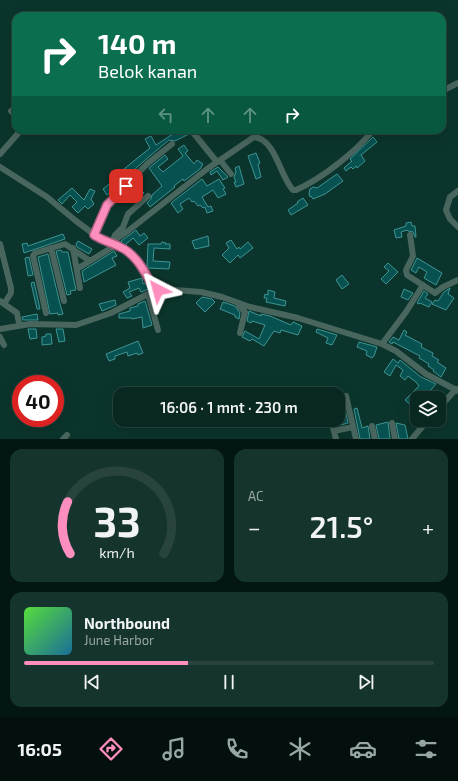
<!DOCTYPE html>
<html lang="id">
<head>
<meta charset="utf-8">
<style>
	body { margin:0; font-family:"Exo 2",sans-serif; background:#16342e; color:#f1f3f6; height:100vh; display:flex; flex-direction:column; font-size:15px; white-space:nowrap }
	* { box-sizing:border-box; margin:0 }
	p { font-size:13px; color:#98a6a5 }
	.icon { flex:none; width:22px; height:22px; fill:none; stroke:currentColor; stroke-width:2; stroke-linecap:round; stroke-linejoin:round }
	.map { position:relative; height:439px; overflow:hidden }
	.drawer { display:flex; flex-direction:column; gap:10px; padding:10px; background:#041612; flex:1 }
	.drawer>* { flex:none }
	.guide { position:absolute; left:12px; top:12px; width:434px; height:122px; border-radius:12px; box-shadow:0 4px 16px #0002,0 0 0 1px #29443f; background:#0b6e4f; color:#fff; overflow:hidden }
	.buttons { position:absolute; left:410px; top:391px; display:grid; gap:8px }
	.buttons a { display:grid; place-items:center; width:36px; height:36px; border-radius:8px; background:#082821; box-shadow:0 4px 16px #0002,0 0 0 1px #29443f; font-size:20px }
	.speed { position:absolute; left:12px; top:375px; display:flex; gap:8px; font-size:20px; font-weight:700; text-align:center }
	.speed>* { display:grid; place-content:center; width:52px; height:52px; border-radius:50%; background:#082821; box-shadow:0 4px 16px #0002,0 0 0 1px #29443f; line-height:1 }
	.speed .limit { border:6px solid #d22; background:#fff; color:#111 }
	.pin { position:absolute; display:grid; place-items:center; width:34px; height:34px; color:#fff; margin:-17px; border-radius:8px; box-shadow:0 2px 6px #0006 }
	.me { position:absolute; width:44px; margin:-22px; rotate:321deg; stroke-linejoin:round; filter:drop-shadow(0 0 3px #0008) }
	.turn { display:flex; align-items:center; gap:14px; height:84px; padding:0 20px; font-size:18px }
	.turn .icon { width:52px; height:52px; stroke-width:2.5 }
	.turn b { display:block; font-size:28px; line-height:34px }
	.lanes { display:flex; align-items:center; height:38px; padding:0 20px; background:#0003; justify-content:center; gap:20px; direction:ltr }
	.lanes .off { opacity:.35 }
	.big { font-size:30px; font-weight:600; line-height:1.1 }
	.drawer .card { flex:1; display:flex; flex-direction:column; justify-content:center; gap:6px; min-width:0; padding:0 14px; border-radius:12px; background:#16342e }
	.drawer .dial { align-items:center; gap:0 }
	.dial svg { height:104px; overflow:visible; fill:none; stroke:#29443f; stroke-width:7; stroke-linecap:round; text-anchor:middle }
	.dial text { fill:#f1f3f6; stroke:none }
	.song { display:flex; align-items:center; gap:12px }
	.cover { width:48px; height:48px; border-radius:6px; background:linear-gradient(135deg,hsl(110 70% 55%),hsl(200 70% 35%)) }
	.played { height:4px; border-radius:2px; background:linear-gradient(90deg,#fe8ebd 40%,#29443f 40%) }
	.keys { display:flex; justify-content:space-around; direction:ltr }
	.heat { display:flex; justify-content:space-between; align-items:center; font-size:22px; direction:ltr }
	.drawer .tiles { flex:1; display:grid; gap:10px; grid-template-columns:1fr 1fr }
	.card:last-child { grid-column:span 2 }
	.trip { position:absolute; left:113px; top:387px; width:232px; height:40px; border-radius:12px; background:#082821; box-shadow:0 4px 16px #0002,0 0 0 1px #29443f; font-weight:600; line-height:40px; text-align:center }
	.menu { display:flex; height:64px; justify-content:space-around; align-items:center; background:#03100d; color:#98a6a5 }
	.menu .icon { width:28px; height:28px }
	.menu .selected { color:#fe8ebd }
	.menu b { font-size:18px; color:#f1f3f6 }
	.map>svg:first-child { display:block }
</style>
</head>
<body>
<div class="map">
<svg width="458" height="439" viewBox="0 0 458 439">
	<rect width="100%" height="100%" fill="#0b352c"/>
	<path fill="#075151" stroke="#3f9493" d="M179 130H187L189 134 175 141 169 140 144 161 107 195 103 189 120 175 119 173 150 148 145 139 151 136 156 145Z
		M373 137 377 142 361 155 365 161 357 168 356 166 353 169 351 167 346 171 344 168 352 161 350 159Z
		M184 145 188 151 185 153 194 164 197 160 203 164 200 169 184 181 183 179 174 186 175 187 150 207 147 203 151 199 152 195 162 186 149 168 165 155 168 159 158 167 163 172 183 156 178 149Z
		M256 153 260 163 258 164 261 177 256 179 248 156Z
		M239 166 244 184 236 187 234 182H236L234 177 236 172 235 168Z
		M218 167 228 177 223 180 217 171 211 175 210 172Z
		M337 174 343 181 325 194 313 199 311 196 310 197 309 194 310 189 313 187 317 188Z
		M202 179 207 186 219 179 225 188 223 189 226 194 218 198 213 190 202 197 208 207 211 206 213 211 207 213 205 207 203 208 200 205 198 206 194 201 192 202 189 198 180 204 183 209 178 213 171 203Z
		M135 183 144 193 137 199 128 190Z
		M72 188 84 200 90 189 95 191 91 199 94 204 88 209 85 206 78 213 72 207 77 202 70 195 62 204 58 200Z
		M303 198 308 205 291 215 288 210 298 203 297 202Z
		M411 222 412 226H415L416 237H415L413 232 408 231 407 230 401 232 402 237 396 238 394 230 406 226V223Z
		M136 230 140 236 144 233 148 238 139 245 133 238 125 245 122 244 121 241Z
		M63 234 65 239 24 253 22 244 27 243 28 246Z
		M208 236 209 246 195 249 192 241Z
		M231 240 237 249 239 247 240 249 248 242 253 248 240 258 238 255 230 263 222 255 229 248 226 243Z
		M78 241 92 249 89 254 77 247 76 244Z
		M162 242 166 243 165 244H170V249L154 248 153 261 170 262 169 269 147 268 148 244H161Z
		M61 250 62 252H68L76 290 70 291 71 294 67 295 56 251Z
		M114 251 117 256 112 258 116 265 84 282 82 271Z
		M48 254 60 304 63 314 58 315V313L50 314 38 257Z
		M29 257 33 275 28 276 25 258Z
		M417 258 442 273 436 285 424 278 427 272 419 267 416 273 411 270Z
		M388 263 398 272 386 284 381 279 389 271 384 267Z
		M342 275 349 284 342 289 336 280Z
		M142 278 143 284 145 283 149 289 141 292 139 288 129 292 132 296 127 298 123 292 130 288 128 282Z
		M34 282 40 309H37L31 283Z
		M450 288 448 294 454 298 446 310 432 304 435 300 438 301 444 292Z
		M404 289 413 293 408 300 401 297Z
		M268 290 275 292 274 298 286 301 285 306 266 302 267 298H264L265 294 268 295Z
		M424 291 428 294 425 298 432 302 429 307 420 303 419 304 417 303Z
		M202 297 212 299 215 302 205 312 196 303Z
		M115 300 116 305 102 311 99 304Z
		M145 301 152 325 143 328 142 317 132 319 131 318H119V314L130 311V308L138 306V304Z
		M223 302 235 306 240 313 239 319 235 317V315L220 309Z
		M249 311 261 316V314L270 316 291 325 293 322 302 326 298 335 281 330 280 333 274 331 264 346 252 339 250 341 242 337 245 331 259 339 265 325 252 321 251 323 247 321Z
		M37 314 38 320H23L22 317Z
		M28 329H36L37 338 30 339Z
		M56 329H63L65 341 59 342Z
		M317 329 337 335 332 345 326 343 328 338 316 332Z
		M404 330 407 332 405 335 422 344 421 347 433 353 432 356 439 360 437 362 446 368 441 377 433 371 434 370 428 366 429 364 419 358 420 356 393 342 392 344 389 342 393 337 399 340Z
		M46 334H51L52 344 42 345V337L46 336Z
		M138 341 143 353 138 355 137 353 128 356 127 352 115 356V359L109 361 106 354Z
		M359 342 377 347 374 356 372 358 366 355 367 351 357 347Z
		M393 359 398 363 400 360 421 377 436 384 424 398H417V406L415 409 405 400 419 386 416 382 408 376 405 380 400 376 403 370 396 365 390 376 384 372Z
		M342 396 348 423 337 426 336 420H338V397Z
		M357 408 362 428 368 426 370 439H360L354 409Z
		M388 422 390 439H379L376 425Z
		M396 423 405 425 408 439H399Z"/>
	<g fill="none" stroke-linecap="round" stroke-linejoin="round">
		<path stroke="#49665e" stroke-width="6" d="M442 91 458 83
			M11 111 16 116
			M191 130 217 162
			M0 154 21 130
			M220 160 231 174
			M0 167 47 197 76 221 103 241 126 250 137 261 155 291
			M458 191 450 197 446 210 450 219 458 227
			M94 235 107 205 147 164 172 144
			M410 235 413 256 406 270 407 275 435 293 443 287 458 280
			M113 241 115 235 123 227 128 214 148 196
			M110 243 128 231 207 169 254 137C276 139 280 177 293 190H296C321 179 356 152 373 130
			M0 244 11 288V293L4 304
			M51 248 64 301
			M73 248 80 288
			M77 269 90 261
			M148 294 158 330
			M0 301 17 313 19 323 22 325
			M239 303V306L245 312 240 333
			M46 313 33 256 35 253 65 244 90 261 116 245
			M0 329 30 324 76 325 111 313 148 294 162 289 201 292 222 297 250 307 298 318 382 344 396 351 426 374 458 391
			M0 337 4 345
			M382 344 406 312 423 285
			M346 396 356 439
			M439 408 456 389
			M331 420 336 439
			M392 423 395 439
			M372 426 375 439
			M334 431 353 427
			M63 439 67 435
			M412 439 428 420"/>
	</g>
	<g fill="none" stroke-linecap="round" stroke-linejoin="round">
		<g stroke="#a55c7b" stroke-width="10">
			<path id="route" d="M126 186 107 205 94 235C103 241 111 242 120 247 137 254 147 276 155 291L158 290"/>
		</g>
		<use href="#route" stroke="#fe8ebd" stroke-width="7"/>
	</g>
</svg>
<div class="buttons">
<a><svg class="icon" aria-label="layers" viewBox="0 0 24 24"><path d="M12 4l9 5-9 5-9-5zM3 14l9 5 9-5"/></svg></a>
</div>
<div class="speed"><div class="limit">40</div></div>
<div class="pin" style="left:126px;top:186px;background:#d93025"><svg class="icon" aria-label="arrive" viewBox="0 0 24 24"><path d="M6 21V4h12l-3 4 3 4H6"/></svg></div>
<svg class="me" style="left:158px;top:290px" viewBox="-20 -20 40 40"><path d="M0-17L14 15 0 8-14 15z" fill="#fe8ebd" stroke="#fff" stroke-width="4"/></svg>
<div class="trip">16:06 · 1 mnt · 230 m</div>
<div class="guide">
<div class="turn"><svg class="icon" aria-label="right" viewBox="0 0 24 24"><path d="M7 20v-9h11M14 6l5 5-5 5"/></svg><div><b>140 m</b>Belok kanan</div></div>
<div class="lanes"><svg class="icon off" aria-label="left" viewBox="0 0 24 24"><path d="M17 20v-9H6M10 6l-5 5 5 5"/></svg><svg class="icon off" aria-label="ahead" viewBox="0 0 24 24"><path d="M12 20V5M6 11l6-6 6 6"/></svg><svg class="icon off" aria-label="ahead" viewBox="0 0 24 24"><path d="M12 20V5M6 11l6-6 6 6"/></svg><svg class="icon" aria-label="right" viewBox="0 0 24 24"><path d="M7 20v-9h11M14 6l5 5-5 5"/></svg></div>
</div>
</div>
<section class="drawer">
<div class="tiles">
<div class="card dial"><svg viewBox="0 0 100 80">
<path d="M14 69A42 42 0 1 1 86 69"/>
<path d="M14 69A42 42 0 0 1 12 29" stroke="#fe8ebd"/>
<text x="50" y="56" font-size="32" font-weight="700">33</text>
<text x="50" y="72" font-size="11">km/h</text>
</svg></div>
<div class="card"><p>AC</p>
<div class="heat"><a>−</a><b class="big">21.5°</b><a>+</a></div>
</div>
<div class="card">
<div class="song"><i class="cover"></i><div><b>Northbound</b><p>June Harbor</p></div></div>
<div class="played"></div>
<div class="keys"><svg class="icon" aria-label="previous" viewBox="0 0 24 24"><path d="M18 5L8 12l10 7zM5 5v14"/></svg><svg class="icon" aria-label="pause" viewBox="0 0 24 24"><path d="M8 5v14M16 5v14"/></svg><svg class="icon" aria-label="next" viewBox="0 0 24 24"><path d="M6 5l10 7-10 7zM19 5v14"/></svg></div>
</div>
</div>
</section>
<nav class="menu">
<b>16:05</b>
<svg class="icon selected" aria-label="directions" viewBox="0 0 24 24"><path d="M12 3l9 9-9 9-9-9zM9 14v-3h6M13 9l2 2-2 2"/></svg>
<svg class="icon" aria-label="music" viewBox="0 0 24 24"><path d="M9 18V5l10-2v13"/><circle cx="6" cy="18" r="3"/><circle cx="16" cy="16" r="3"/></svg>
<svg class="icon" aria-label="phone" viewBox="0 0 24 24"><path d="M5 4h4l2 5-3 2q2 4 5 5l2-3 5 2v4C11 20 4 13 5 4z"/></svg>
<svg class="icon" aria-label="climate" viewBox="0 0 24 24"><path d="M12 3v18M4 7l16 10M4 17L20 7"/></svg>
<svg class="icon" aria-label="car" viewBox="0 0 24 24"><path d="M5 17H2v-5l4-1 3-4h7l3 4 3 1v5h-3M9 17h6M6 11h13"/><circle cx="7" cy="17" r="2"/><circle cx="17" cy="17" r="2"/></svg>
<svg class="icon" aria-label="filters" viewBox="0 0 24 24"><path d="M4 7h16M4 17h16"/><circle cx="9" cy="7" r="2"/><circle cx="15" cy="17" r="2"/></svg>
</nav>
</body>
</html>
